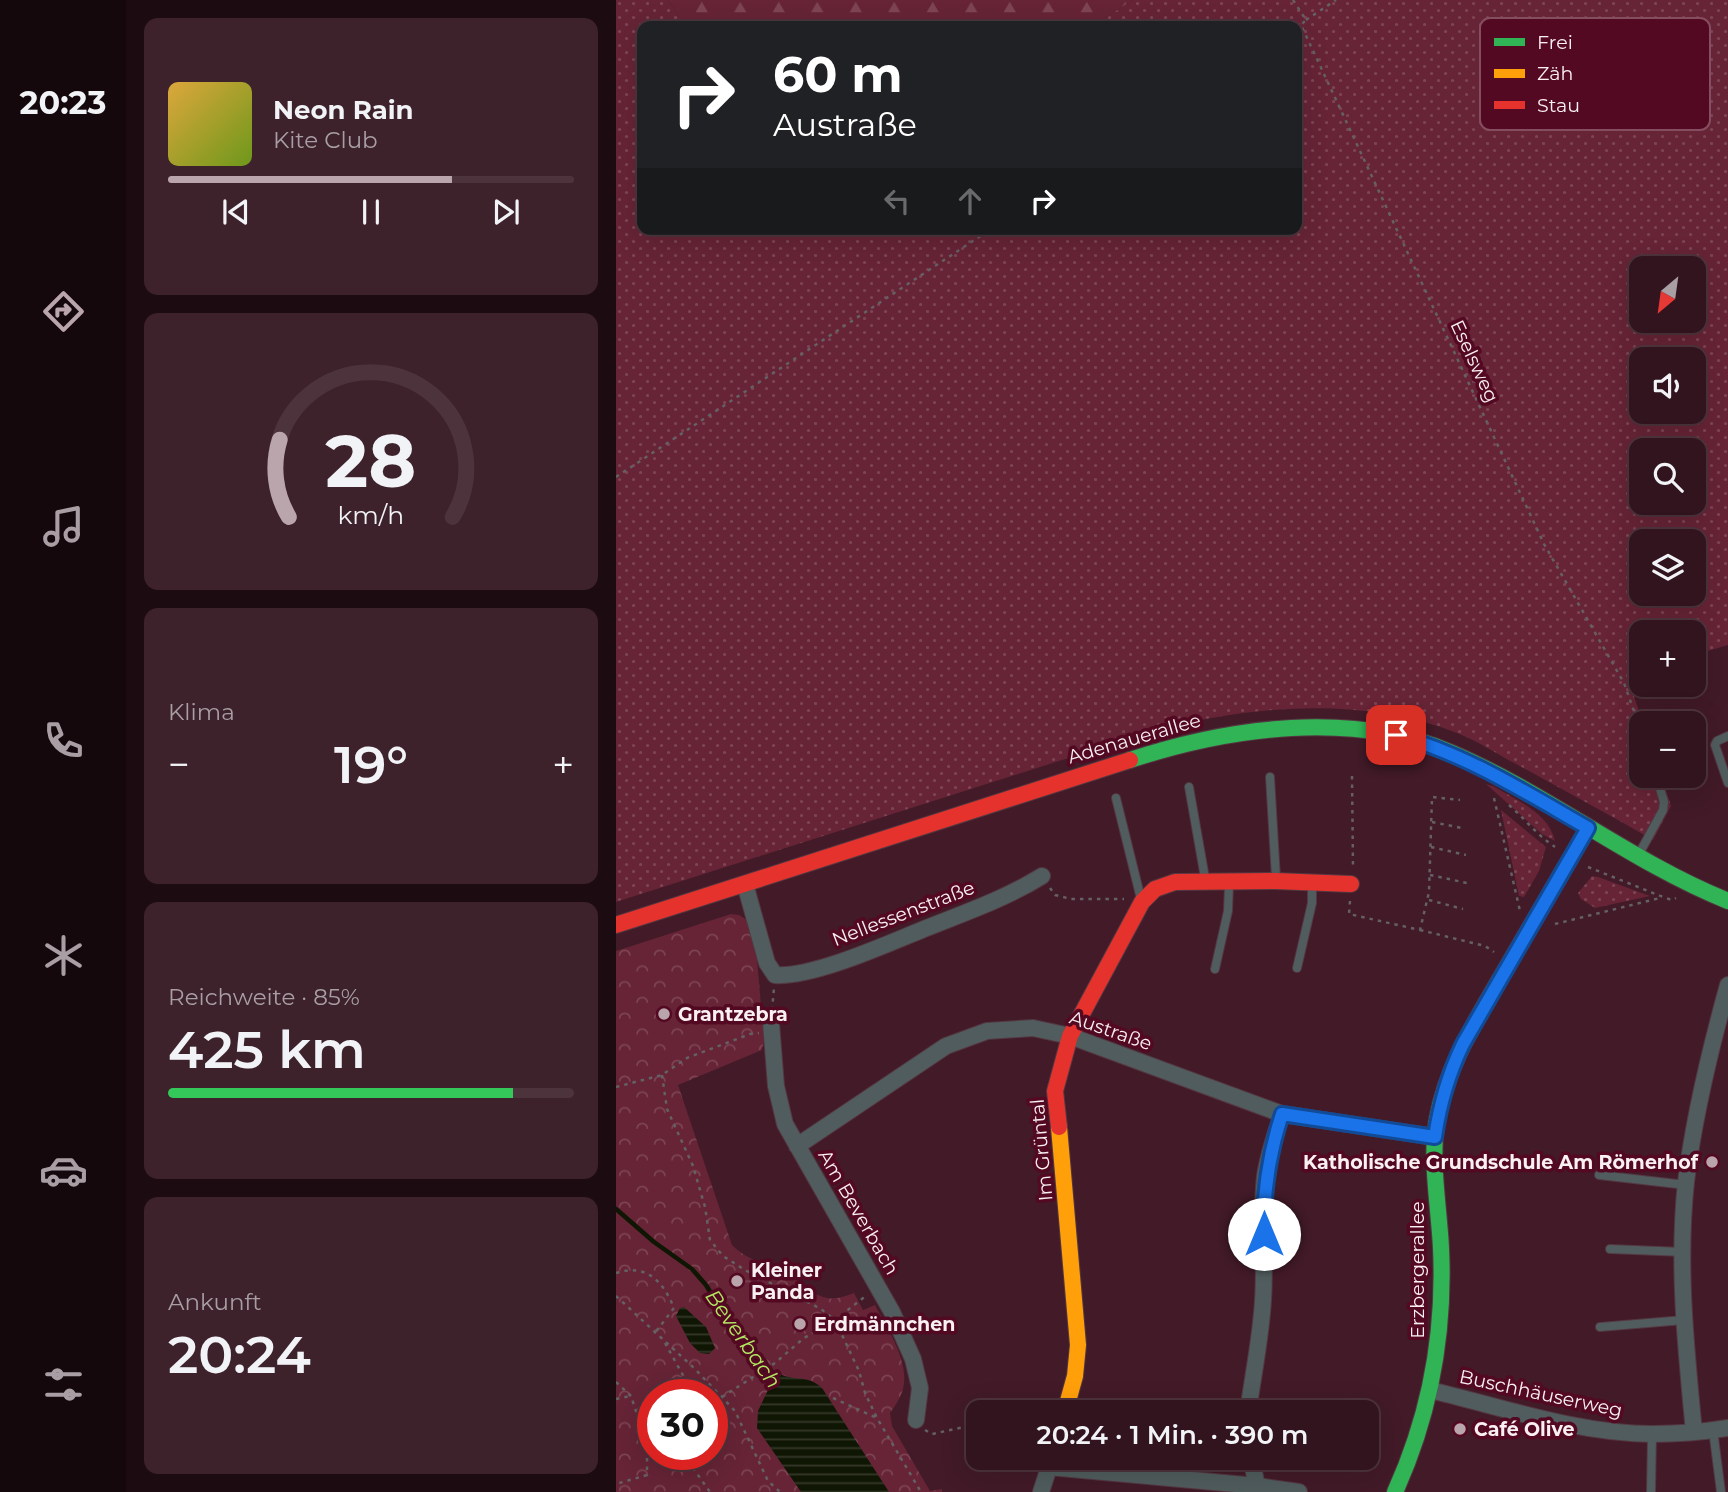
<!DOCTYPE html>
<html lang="de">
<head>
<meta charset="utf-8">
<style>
	body { margin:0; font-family:Montserrat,sans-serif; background:#3d212b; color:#f1f3f6; height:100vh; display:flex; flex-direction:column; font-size:26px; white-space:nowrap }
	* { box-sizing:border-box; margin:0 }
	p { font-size:23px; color:#a89ea4 }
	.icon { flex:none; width:38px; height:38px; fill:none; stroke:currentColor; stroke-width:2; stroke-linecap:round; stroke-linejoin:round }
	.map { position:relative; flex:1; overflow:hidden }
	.side { display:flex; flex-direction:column; gap:18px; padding:18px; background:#1c0b10; width:490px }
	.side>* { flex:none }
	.top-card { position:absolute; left:21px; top:21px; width:665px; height:214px; border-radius:14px; box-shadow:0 7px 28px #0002,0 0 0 2px #4d333c; background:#202124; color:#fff; overflow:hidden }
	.needle { width:46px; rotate:209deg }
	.controls { position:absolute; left:1013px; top:256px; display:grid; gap:14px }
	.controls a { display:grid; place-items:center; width:77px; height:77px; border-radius:14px; background:#32141e; box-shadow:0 7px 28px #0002,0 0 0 2px #4d333c; font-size:35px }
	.speed { position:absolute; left:21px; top:1379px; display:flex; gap:14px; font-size:35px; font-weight:700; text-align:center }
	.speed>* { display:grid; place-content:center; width:91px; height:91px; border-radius:50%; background:#32141e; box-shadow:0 7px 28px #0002,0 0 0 2px #4d333c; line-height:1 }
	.speed .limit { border:10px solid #d22; background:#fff; color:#111 }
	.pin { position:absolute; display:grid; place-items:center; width:60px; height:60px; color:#fff; margin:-30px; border-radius:14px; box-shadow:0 4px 10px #0006 }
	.me { position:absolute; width:77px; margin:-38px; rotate:0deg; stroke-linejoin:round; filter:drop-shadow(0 0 5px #0008) }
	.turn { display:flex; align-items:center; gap:24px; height:147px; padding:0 21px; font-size:32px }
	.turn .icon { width:91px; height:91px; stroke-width:2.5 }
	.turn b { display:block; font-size:49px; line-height:60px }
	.lanes { display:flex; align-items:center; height:66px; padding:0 21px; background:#0003; justify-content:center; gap:35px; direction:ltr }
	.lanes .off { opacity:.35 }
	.big { font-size:52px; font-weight:600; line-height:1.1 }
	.side .card { flex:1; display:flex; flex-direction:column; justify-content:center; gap:10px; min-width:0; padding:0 24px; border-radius:14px; background:#3d212b }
	.side .dial { align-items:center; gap:0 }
	.dial svg { height:182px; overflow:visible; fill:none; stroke:#4d333c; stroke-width:7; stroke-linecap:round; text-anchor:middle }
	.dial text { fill:#f1f3f6; stroke:none }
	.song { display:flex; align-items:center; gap:21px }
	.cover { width:84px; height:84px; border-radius:10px; background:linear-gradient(135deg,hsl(40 70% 55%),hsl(80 70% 35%)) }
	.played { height:7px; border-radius:4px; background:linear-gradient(90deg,#b9a5ab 70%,#4d333c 70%) }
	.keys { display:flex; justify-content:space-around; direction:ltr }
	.heat { display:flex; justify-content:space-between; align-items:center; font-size:38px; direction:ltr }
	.charge { height:10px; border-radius:5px; background:linear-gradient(90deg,#34c759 85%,#4d333c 0) }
	.trip { position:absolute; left:350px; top:1400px; width:413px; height:70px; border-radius:14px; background:#32141e; box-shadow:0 7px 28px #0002,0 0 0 2px #4d333c; font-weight:600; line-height:70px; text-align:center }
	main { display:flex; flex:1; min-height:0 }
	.menu { display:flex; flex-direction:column; width:126px; justify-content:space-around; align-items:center; background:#14080c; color:#a89ea4 }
	.menu .icon { width:49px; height:49px }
	.menu .current { color:#b9a5ab }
	.menu b { font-size:32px; color:#f1f3f6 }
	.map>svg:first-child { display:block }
</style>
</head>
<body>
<main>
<nav class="menu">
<b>20:23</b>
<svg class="icon current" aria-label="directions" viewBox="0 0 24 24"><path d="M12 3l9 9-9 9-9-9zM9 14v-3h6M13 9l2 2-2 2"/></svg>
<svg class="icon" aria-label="music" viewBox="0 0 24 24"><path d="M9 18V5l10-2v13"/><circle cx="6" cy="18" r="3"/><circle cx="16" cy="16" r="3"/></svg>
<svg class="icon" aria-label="phone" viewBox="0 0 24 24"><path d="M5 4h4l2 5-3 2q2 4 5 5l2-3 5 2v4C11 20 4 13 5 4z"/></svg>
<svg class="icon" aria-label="climate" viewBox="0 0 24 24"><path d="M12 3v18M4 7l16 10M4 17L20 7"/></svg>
<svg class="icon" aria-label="car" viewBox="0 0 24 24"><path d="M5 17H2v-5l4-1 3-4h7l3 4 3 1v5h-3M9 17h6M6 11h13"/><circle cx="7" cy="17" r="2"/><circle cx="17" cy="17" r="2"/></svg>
<svg class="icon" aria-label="filters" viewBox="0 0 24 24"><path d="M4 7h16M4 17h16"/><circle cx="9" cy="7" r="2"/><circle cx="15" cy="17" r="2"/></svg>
</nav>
<section class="side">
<div class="card">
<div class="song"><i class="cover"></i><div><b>Neon Rain</b><p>Kite Club</p></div></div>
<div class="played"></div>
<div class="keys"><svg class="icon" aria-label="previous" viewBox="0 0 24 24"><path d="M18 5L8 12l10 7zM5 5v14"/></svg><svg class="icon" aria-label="pause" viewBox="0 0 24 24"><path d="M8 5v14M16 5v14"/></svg><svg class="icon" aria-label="next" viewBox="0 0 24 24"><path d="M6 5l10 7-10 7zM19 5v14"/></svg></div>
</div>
<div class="card dial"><svg viewBox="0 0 100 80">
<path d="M14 69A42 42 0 1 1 86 69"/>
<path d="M14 69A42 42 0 0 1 10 35" stroke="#b9a5ab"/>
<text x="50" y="56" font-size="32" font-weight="700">28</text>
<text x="50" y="72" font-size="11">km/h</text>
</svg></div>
<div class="card"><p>Klima</p>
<div class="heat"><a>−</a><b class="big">19°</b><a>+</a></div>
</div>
<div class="card"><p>Reichweite · 85%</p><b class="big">425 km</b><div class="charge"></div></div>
<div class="card"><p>Ankunft</p><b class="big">20:24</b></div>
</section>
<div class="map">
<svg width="1112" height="1492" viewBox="0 0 1112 1492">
	<defs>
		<pattern id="grass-dots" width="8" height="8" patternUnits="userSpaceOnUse" patternTransform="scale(1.75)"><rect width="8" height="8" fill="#662436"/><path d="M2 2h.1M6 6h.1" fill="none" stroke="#7d4454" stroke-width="1.8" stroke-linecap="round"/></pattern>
		<pattern id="forest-firs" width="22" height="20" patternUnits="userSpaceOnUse" patternTransform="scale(1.75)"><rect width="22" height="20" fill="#662436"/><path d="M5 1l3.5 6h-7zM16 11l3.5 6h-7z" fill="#7d4454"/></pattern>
		<pattern id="park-crowns" width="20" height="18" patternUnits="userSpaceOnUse" patternTransform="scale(1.75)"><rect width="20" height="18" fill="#662436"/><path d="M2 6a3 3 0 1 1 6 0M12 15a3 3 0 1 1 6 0" fill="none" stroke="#7d4454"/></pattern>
		<pattern id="water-rules" width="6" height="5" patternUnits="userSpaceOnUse" patternTransform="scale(1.75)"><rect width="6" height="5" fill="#101604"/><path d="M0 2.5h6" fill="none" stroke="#343829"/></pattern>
	</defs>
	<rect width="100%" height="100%" fill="#421a28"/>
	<path fill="url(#grass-dots)" fill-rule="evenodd" d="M0 0H52L70 26H26V229H681V26H476L517 0H1112V645L1078 655V632H1026L1025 671 1011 676 1027 723 1026 775H1045L1055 806 1037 840C992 814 947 790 902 765 882 755 862 741 841 733 744 695 634 706 537 731L0 902ZM1026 268H1078V320H1026ZM1026 359H1078V411H1026ZM1026 450H1078V502H1026ZM1026 541H1078V593H1026Z
		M870 784 877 786C900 800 933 813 939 841L926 834Z
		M885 810 930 847 923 871 908 897 903 896Z
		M976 876 982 877 1034 896 979 908 965 899 962 893Z"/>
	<path fill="url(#forest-firs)" d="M52 0H517L476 26H70Z"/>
	<path fill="url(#park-crowns)" fill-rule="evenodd" d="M115 914 123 915 131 920 141 959 148 1041 146 1050 62 1085 116 1245C136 1265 157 1263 179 1278 190 1285 198 1296 211 1298 220 1300 229 1296 238 1293L247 1310 259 1305C271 1329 294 1361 287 1389 285 1397 279 1406 274 1413L276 1426 314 1491 326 1489V1492H0V951ZM37 1395H96V1454H37Z"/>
	<path fill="url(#water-rules)" d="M68 1307 90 1327 99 1348 93 1354 84 1353 74 1343 60 1316 64 1308Z
		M148 1358C153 1364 157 1371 164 1374 180 1382 191 1374 206 1388L273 1492H185L141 1428 142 1411 152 1390 151 1383 138 1364Z"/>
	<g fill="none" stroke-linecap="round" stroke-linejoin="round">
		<path stroke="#101604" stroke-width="4.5" d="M0 1209 38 1242 76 1269 90 1285 123 1339 146 1365"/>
		<g stroke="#543741" stroke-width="10">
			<path id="lane" d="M1112 736 1101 741 1099 745 1112 783
				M654 777 660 878
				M573 787 589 878
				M500 798 525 899
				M1023 854 1047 810 1048 802 1040 775
				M681 968 696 903V886
				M599 969 612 911 613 885
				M983 1175 1070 1185
				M994 1249 1067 1252
				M984 1327 1068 1320
				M1097 1430 1105 1492
				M1035 1492 1036 1434"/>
		</g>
		<g stroke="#543741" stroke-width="18">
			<path id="street" d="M129 884 151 963 159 975C196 978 271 944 308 929 348 913 389 899 426 876
				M155 1023 160 1086 169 1124 276 1312 297 1359 304 1388 300 1420
				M181 1146 330 1046 371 1031 417 1028 454 1036 666 1114 819 1137
				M814 1390C886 1407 963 1434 1037 1434 1062 1434 1087 1432 1112 1428
				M632 1412C637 1375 645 1337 647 1300 650 1259 644 1217 649 1176 652 1155 659 1135 666 1114
				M1078 1432C1070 1349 1061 1265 1070 1182 1078 1115 1094 1050 1112 985
				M635 1458 641 1486
				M433 1467 641 1486 683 1492
				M425 1492 436 1458"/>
		</g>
		<g stroke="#543741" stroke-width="18">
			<path id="fast" d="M514 760C614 727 737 710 836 753 932 794 1015 862 1112 901
				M779 1492C815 1413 829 1334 825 1248 823 1207 814 1160 821 1120 830 1068 858 1024 884 979"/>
		</g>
		<g stroke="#543741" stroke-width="18">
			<path id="slow" d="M443 1127 462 1345 459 1376 449 1412"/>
		</g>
		<g stroke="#543741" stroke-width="18">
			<path id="jam" d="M0 925 514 760
				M884 979 972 828
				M443 1127 439 1091 454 1036 526 902 539 889 559 882 659 881 735 884"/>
		</g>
		<path stroke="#656064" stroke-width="2.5" stroke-dasharray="3.5 5" stroke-linecap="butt" d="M677 0 690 20 685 25 928 544 1008 683 1026 734
			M690 20 720 0
			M0 477 375 229
			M736 776 737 867
			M878 798 904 911
			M893 805C909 819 921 835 939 847
			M816 822 846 828
			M815 847 850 855
			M972 867 1047 897 1056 900 1060 898
			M814 875 851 883
			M434 888 439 895 455 899H508
			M813 900 847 909
			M734 901 733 914 804 930 813 892 816 797 844 800
			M939 924 1044 898
			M804 930 869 946 878 952
			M156 1010 158 988
			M46 1075 51 1109 77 1166 89 1207 94 1240 107 1256 129 1270 205 1309 219 1320 243 1371 249 1393 261 1418 305 1492
			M0 1087 46 1075 71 1058 134 1034 143 1033
			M0 1273C30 1263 47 1281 58 1308L39 1333
			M0 1296 78 1368 119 1411 152 1481 164 1492
			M49 1343 78 1395
			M0 1382 15 1396 31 1445V1475L0 1484
			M106 1397 159 1363 188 1338 219 1320 251 1295
			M217 1398 261 1418
			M0 1399 14 1396
			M309 1430 316 1434 362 1424
			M67 1454 94 1492"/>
		<use href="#lane" stroke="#505c5d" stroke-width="8"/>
		<use href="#street" stroke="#505c5d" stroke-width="16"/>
		<use href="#fast" stroke="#30b455" stroke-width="16"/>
		<use href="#slow" stroke="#ff9f0a" stroke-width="16"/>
		<use href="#jam" stroke="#e5322d" stroke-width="16"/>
	</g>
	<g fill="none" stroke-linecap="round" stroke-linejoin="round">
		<g stroke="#114b97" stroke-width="18">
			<path id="route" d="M648 1234C647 1191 653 1154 666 1114L819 1137C824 1103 832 1075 847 1044L972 828C909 792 850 754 780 735"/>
		</g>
		<use href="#route" stroke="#1a73e8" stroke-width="12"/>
	</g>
	<g fill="#b9a5ab" stroke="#530922" stroke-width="2.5">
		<circle cx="48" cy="1014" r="7"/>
		<circle cx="1096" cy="1162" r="7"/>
		<circle cx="121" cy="1281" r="7"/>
		<circle cx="184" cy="1324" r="7"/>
		<circle cx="844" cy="1429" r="7"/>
	</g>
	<g text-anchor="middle" stroke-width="7" stroke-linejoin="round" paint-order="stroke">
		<g font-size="19" fill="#f9f0f1" stroke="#530922">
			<text transform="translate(859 361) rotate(65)" y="7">Eselsweg</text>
			<text transform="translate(518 738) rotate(-16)" y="7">Adenauerallee</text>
			<text transform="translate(287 913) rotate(-21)" y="7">Nellessenstraße</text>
			<text transform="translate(495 1030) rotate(19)" y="7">Austraße</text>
			<text transform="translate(425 1150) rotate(-95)" y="7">Im Grüntal</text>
			<text transform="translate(243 1212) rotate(60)" y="7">Am Beverbach</text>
			<text transform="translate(801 1270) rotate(-90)" y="7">Erzbergerallee</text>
			<text transform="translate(925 1393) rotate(12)" y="7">Buschhäuserweg</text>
		</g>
		<g font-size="19" font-weight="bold" fill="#f9f0f1" stroke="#530922" text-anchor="start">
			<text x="62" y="1021">Grantzebra</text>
			<text x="1082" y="1169" text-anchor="end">Katholische Grundschule Am Römerhof</text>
			<text x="135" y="1277">Kleiner<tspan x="135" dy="22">Panda</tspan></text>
			<text x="198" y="1331">Erdmännchen</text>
			<text x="858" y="1436">Café Olive</text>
		</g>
		<g font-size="21" font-style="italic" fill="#b3e862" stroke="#530922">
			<text transform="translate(127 1339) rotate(55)" y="7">Beverbach</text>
		</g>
	</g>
	<rect x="864" y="18" width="230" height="112" rx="10" fill="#530922" stroke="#854e60" stroke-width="2"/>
	<rect x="878" y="38" width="31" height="8" fill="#30b455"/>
	<rect x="878" y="69" width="31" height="9" fill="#ff9f0a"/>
	<rect x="878" y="101" width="31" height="8" fill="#e5322d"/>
	<g font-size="19" fill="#f9f0f1">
		<text x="921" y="49">Frei</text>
		<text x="921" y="80">Zäh</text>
		<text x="921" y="112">Stau</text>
	</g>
</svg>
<div class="controls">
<a><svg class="needle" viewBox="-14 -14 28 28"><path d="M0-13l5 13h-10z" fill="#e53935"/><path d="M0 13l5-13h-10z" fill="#a89ea4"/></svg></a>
<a><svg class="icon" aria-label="sound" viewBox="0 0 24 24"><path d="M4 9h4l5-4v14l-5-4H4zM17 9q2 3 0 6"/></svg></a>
<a><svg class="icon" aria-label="search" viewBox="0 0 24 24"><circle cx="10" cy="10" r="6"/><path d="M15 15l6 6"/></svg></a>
<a><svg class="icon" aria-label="layers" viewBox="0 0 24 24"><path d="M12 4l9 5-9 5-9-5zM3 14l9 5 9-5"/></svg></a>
<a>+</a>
<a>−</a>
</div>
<div class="speed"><div class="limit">30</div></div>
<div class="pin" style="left:780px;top:735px;background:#d93025"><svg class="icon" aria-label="arrive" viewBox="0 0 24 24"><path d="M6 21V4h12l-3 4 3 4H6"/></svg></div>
<svg class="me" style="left:648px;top:1234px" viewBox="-20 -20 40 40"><circle r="19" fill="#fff"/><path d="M0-13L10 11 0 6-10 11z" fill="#1a73e8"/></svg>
<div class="trip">20:24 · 1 Min. · 390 m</div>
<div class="top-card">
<div class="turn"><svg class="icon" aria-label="right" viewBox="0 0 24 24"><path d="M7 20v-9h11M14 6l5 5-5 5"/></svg><div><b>60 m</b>Austraße</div></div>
<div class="lanes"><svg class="icon off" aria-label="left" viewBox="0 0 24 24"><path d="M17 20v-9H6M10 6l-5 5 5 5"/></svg><svg class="icon off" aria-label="ahead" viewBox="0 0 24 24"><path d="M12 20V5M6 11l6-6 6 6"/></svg><svg class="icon" aria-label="right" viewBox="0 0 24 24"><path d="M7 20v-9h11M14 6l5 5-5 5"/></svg></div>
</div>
</div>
</main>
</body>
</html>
